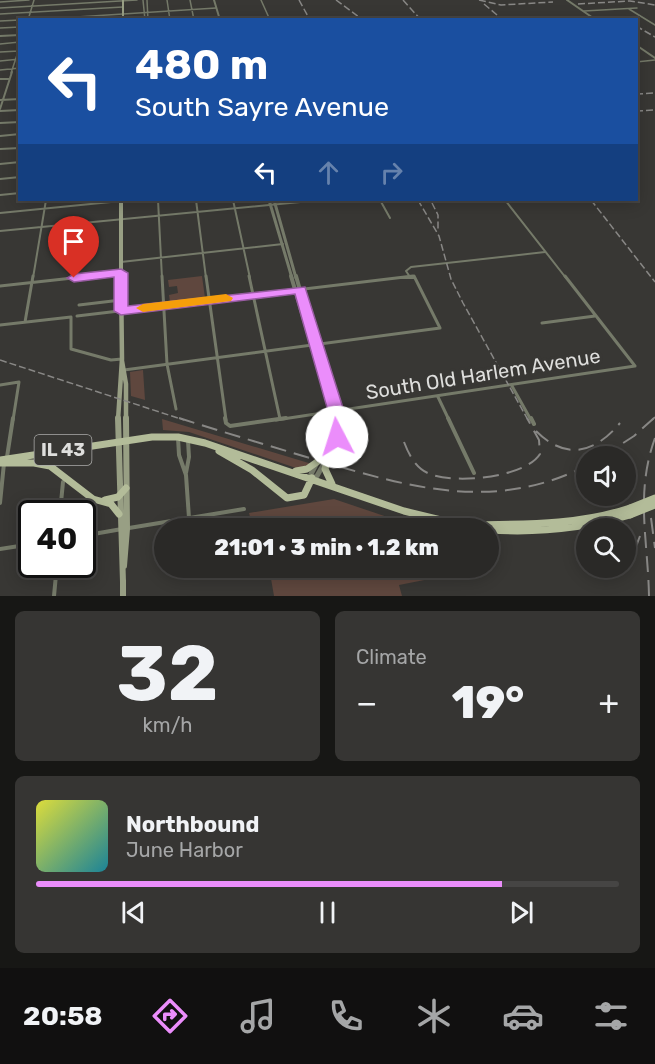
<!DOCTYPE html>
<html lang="en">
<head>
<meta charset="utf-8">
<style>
	body { margin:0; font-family:Rubik,sans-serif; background:#363533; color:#f1f3f6; height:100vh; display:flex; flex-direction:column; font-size:22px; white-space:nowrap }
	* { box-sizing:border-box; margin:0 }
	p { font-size:20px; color:#a5a6a7 }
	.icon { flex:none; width:33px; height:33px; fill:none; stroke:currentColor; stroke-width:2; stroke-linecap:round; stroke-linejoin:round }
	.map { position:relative; height:596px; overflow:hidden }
	.details { display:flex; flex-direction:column; gap:15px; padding:15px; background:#171715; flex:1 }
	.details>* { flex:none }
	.guide { position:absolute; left:18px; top:18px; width:620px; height:183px; border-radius:0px; box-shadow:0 3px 15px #0003,0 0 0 2px #464544; background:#1a4fa0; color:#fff; overflow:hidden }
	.controls { position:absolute; left:576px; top:446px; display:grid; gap:12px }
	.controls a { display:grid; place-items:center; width:60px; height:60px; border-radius:50%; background:#2a2927; box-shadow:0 3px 15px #0003,0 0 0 2px #464544; font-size:30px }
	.speed { position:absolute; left:18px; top:500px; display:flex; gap:12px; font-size:30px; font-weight:700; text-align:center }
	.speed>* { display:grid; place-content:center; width:78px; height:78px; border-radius:50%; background:#2a2927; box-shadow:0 3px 15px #0003,0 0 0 2px #464544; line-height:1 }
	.speed .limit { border:3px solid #111; border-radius:9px; background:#fff; color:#111 }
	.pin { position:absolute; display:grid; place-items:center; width:51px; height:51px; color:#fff; margin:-62px -26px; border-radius:50% 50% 50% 0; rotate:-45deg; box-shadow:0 0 6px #0007 }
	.pin .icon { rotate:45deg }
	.me { position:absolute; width:66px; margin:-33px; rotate:355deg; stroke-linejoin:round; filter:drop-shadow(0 0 4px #0008) }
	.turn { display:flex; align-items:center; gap:21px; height:126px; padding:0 18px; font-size:27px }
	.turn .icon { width:78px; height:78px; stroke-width:2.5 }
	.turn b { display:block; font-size:42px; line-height:51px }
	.lanes { display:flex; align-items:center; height:57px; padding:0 18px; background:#0003; justify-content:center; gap:30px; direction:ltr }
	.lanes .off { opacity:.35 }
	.big { font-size:45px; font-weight:800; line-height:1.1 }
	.details .widget { flex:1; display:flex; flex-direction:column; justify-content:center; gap:9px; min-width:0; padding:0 21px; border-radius:9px; background:#363533 }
	.details .dial { align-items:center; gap:0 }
	.dial b { font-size:78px; line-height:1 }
	.song { display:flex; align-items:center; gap:18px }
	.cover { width:72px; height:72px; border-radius:9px; background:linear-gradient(135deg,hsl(60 70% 55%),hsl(190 70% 35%)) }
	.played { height:6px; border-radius:3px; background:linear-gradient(90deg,#eb8dfb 80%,#464544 80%) }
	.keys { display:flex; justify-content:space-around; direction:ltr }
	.heat { display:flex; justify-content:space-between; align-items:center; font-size:33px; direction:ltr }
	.details .tiles { flex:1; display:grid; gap:15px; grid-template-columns:1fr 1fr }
	.widget:last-child { grid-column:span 2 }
	.trip { position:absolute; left:154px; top:518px; width:345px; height:60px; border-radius:30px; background:#2a2927; box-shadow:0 3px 15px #0003,0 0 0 2px #464544; font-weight:800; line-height:60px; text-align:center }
	.tab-bar { display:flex; height:96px; justify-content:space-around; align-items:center; background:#111010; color:#a5a6a7 }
	.tab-bar .icon { width:42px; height:42px }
	.tab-bar .selected { color:#eb8dfb }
	.tab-bar b { font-size:27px; color:#f1f3f6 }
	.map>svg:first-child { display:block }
</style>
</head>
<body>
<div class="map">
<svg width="655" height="596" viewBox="0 0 655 596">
	<rect width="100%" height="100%" fill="#383734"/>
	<path fill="#5f473e" d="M202 276 205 298 170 302 169 295 178 293 177 286 169 287 168 280Z
		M143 370 145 400 131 396 130 372Z
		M162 419 312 464 299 469 189 432 163 430Z
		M334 499 420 528H246L245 522 251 521 249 513Z
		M269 567H463L465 572 399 585 402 596H274Z"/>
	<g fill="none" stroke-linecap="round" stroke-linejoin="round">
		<path stroke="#757a69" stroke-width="1.5" d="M143 0 145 20
			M147 0 148 20
			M167 0 170 20
			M190 0 194 20
			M261 0 270 20
			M0 2 29 0
			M0 8 137 0
			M629 9 655 25
			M584 11 637 8
			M0 14 123 7
			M28 20 34 0
			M30 20 216 8
			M0 21 20 20
			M0 28 20 27
			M0 44 20 42
			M0 52 19 51
			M0 61 20 59
			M636 62 655 60
			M0 70 20 68
			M11 73 20 46"/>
		<path stroke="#757a69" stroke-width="2" d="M0 79H9
			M0 100 20 99
			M0 109 12 72
			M0 123 20 122
			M0 136 20 134
			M0 149 20 148
			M0 164 20 162
			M0 179 20 177
			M0 195 20 193
			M158 200 162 278
			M196 200 206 278
			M233 200 250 278
			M380 200 390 218
			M505 200 566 278
			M0 213 121 201
			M0 231 321 200
			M121 262 283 244
			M410 277 406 271 411 267 545 252
			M33 278 46 200
			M77 278 120 273
			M400 278H415"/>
		<path stroke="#757a69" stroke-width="3" d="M162 276 167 364 176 409
			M206 276 226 420
			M249 276 280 419
			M0 286 91 276
			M79 305 121 300
			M77 316 413 276
			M25 322 33 276
			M542 323 595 316
			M0 325 71 317V349L111 360 122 359
			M124 370 440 328 414 276
			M0 385 19 382 13 420
			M512 386 531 420
			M438 397 449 420
			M276 420 635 366 565 276"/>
		<path stroke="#757a69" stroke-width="4" d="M225 418 226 423 230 426 286 418
			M448 418 474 473
			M531 418 534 424
			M178 438 179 455 186 475 189 518
			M7 457 13 418
			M186 473 189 457 188 441
			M0 503 4 463
			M60 513 63 482
			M129 528 244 509
			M82 536 122 529
			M0 549 32 544
			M54 596 57 564"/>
		<path stroke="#757a69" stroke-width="2" d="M214 0 220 20
			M567 0 596 20
			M0 36 20 35
			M636 45 655 58
			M0 111 20 110"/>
		<path stroke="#757a69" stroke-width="3" d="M269 200 292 278
			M274 200 296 278"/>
		<path stroke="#757a69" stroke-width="4" d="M291 276 331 412V420
			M296 276 337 420"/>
		<path stroke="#757a69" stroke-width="5" d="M312 478 311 474 331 436V418
			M313 478 317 476 336 442V418"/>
		<path stroke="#989f84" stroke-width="2" d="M123 0V20"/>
		<path stroke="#989f84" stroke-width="4" d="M121 200V278"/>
		<path stroke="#989f84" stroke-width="4.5" d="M122 361 126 384V420
			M118 420 122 359 121 276"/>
		<path stroke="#989f84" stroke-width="6" d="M118 418 123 582
			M124 566 127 529 126 418
			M123 580V596"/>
		<path stroke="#b3bc99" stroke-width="7" d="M219 451 252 470 287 498 304 495 312 478
			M329 455 325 469 332 484
			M0 460 152 437H178L205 443 404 511 474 528
			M0 463H34L50 466 93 499 111 504 119 514
			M296 471 307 469 317 462
			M105 500 118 497 126 488
			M464 525C520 524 576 526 630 508
			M489 530C537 533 583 529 630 515"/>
		<path stroke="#888785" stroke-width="1.5" stroke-dasharray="7 3" stroke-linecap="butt" d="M299 0 310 20
			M336 0 363 20
			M403 0 421 20
			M479 0 501 5 553 2
			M484 4 503 20
			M578 4 630 1 655 5
			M636 26 655 37
			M636 94 655 93
			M636 111 655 110
			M418 200 439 236 451 279 463 303 528 420
			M591 200 655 282
			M432 203 438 215V230
			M0 360 184 420
			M652 420 655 417"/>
		<path stroke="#888785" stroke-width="2" stroke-dasharray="16 8" stroke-linecap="butt" d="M179 418C226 433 273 447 320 461 412 488 495 512 586 466
			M536 431C566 461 595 453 620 423
			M404 442C409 455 416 469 430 474 454 484 525 478 540 454L539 440 527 418
			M603 456 634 436 654 418
			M651 518 655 548
			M627 570 640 536
			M649 596C648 540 635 493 655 438"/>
		<path stroke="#b3bc99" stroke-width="7" d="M630 508 655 498
			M630 515 655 505"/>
	</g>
	<path fill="#eb8dfb" stroke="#995ca3" stroke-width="1.5" d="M121 269 128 273V306L305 287 344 411 345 437 343 442H331L329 437 328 411 295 294 121 315 114 311V277L74 282 67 278 74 274Z"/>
	<path fill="#f59e0b" d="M226 294 233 298 231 301 143 312 136 308 143 304Z"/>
	<g text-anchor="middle" stroke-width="6" stroke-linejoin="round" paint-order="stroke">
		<rect fill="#383734" stroke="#acacaa" stroke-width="1.5" x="34.5" y="435" width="57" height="30" rx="4.5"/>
		<g font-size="18" font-weight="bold" fill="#dededc">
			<text x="63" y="456">IL 43</text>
		</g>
		<g font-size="20" fill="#dededc" stroke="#383734">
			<text transform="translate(483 374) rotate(-9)" y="7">South Old Harlem Avenue</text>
		</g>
	</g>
</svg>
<div class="controls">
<a><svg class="icon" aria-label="sound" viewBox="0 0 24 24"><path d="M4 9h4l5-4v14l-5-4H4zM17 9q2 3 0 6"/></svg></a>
<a><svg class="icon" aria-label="search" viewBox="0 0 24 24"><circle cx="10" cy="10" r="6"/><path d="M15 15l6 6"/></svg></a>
</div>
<div class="speed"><div class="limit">40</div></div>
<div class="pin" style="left:74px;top:278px;background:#d93025"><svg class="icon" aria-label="arrive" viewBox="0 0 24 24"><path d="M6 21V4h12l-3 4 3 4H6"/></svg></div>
<svg class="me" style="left:337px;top:437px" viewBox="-20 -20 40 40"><circle r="19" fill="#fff"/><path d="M0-13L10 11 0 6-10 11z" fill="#eb8dfb"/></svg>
<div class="trip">21:01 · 3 min · 1.2 km</div>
<div class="guide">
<div class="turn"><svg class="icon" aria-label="left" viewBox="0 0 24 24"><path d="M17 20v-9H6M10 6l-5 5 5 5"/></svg><div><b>480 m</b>South Sayre Avenue</div></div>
<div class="lanes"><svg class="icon" aria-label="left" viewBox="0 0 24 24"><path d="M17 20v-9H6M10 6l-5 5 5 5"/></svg><svg class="icon off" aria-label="ahead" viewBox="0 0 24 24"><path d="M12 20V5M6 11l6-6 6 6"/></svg><svg class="icon off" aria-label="right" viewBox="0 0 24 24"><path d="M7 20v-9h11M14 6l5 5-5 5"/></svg></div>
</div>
</div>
<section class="details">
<div class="tiles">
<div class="widget dial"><b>32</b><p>km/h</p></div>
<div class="widget"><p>Climate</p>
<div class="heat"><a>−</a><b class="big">19°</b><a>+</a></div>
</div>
<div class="widget">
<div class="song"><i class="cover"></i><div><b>Northbound</b><p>June Harbor</p></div></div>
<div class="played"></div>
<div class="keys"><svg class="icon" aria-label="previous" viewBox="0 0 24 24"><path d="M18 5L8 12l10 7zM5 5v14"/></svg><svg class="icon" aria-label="pause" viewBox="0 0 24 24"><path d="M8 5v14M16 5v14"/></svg><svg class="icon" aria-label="next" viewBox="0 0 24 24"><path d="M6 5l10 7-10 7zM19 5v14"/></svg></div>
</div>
</div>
</section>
<nav class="tab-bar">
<b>20:58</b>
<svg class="icon selected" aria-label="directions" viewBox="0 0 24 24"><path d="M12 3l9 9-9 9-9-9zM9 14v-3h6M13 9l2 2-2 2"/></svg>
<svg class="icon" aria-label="music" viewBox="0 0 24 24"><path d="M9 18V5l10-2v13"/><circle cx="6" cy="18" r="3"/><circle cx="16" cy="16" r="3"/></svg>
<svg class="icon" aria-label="phone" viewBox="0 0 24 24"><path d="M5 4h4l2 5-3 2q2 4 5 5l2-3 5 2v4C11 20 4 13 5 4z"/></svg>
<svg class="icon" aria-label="climate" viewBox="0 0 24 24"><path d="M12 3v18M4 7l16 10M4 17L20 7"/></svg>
<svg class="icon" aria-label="car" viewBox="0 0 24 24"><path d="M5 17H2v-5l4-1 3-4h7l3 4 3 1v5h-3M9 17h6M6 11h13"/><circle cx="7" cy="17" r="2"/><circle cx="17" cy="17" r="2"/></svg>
<svg class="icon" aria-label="filters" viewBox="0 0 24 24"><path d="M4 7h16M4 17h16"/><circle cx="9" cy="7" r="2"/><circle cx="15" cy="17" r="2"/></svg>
</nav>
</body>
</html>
